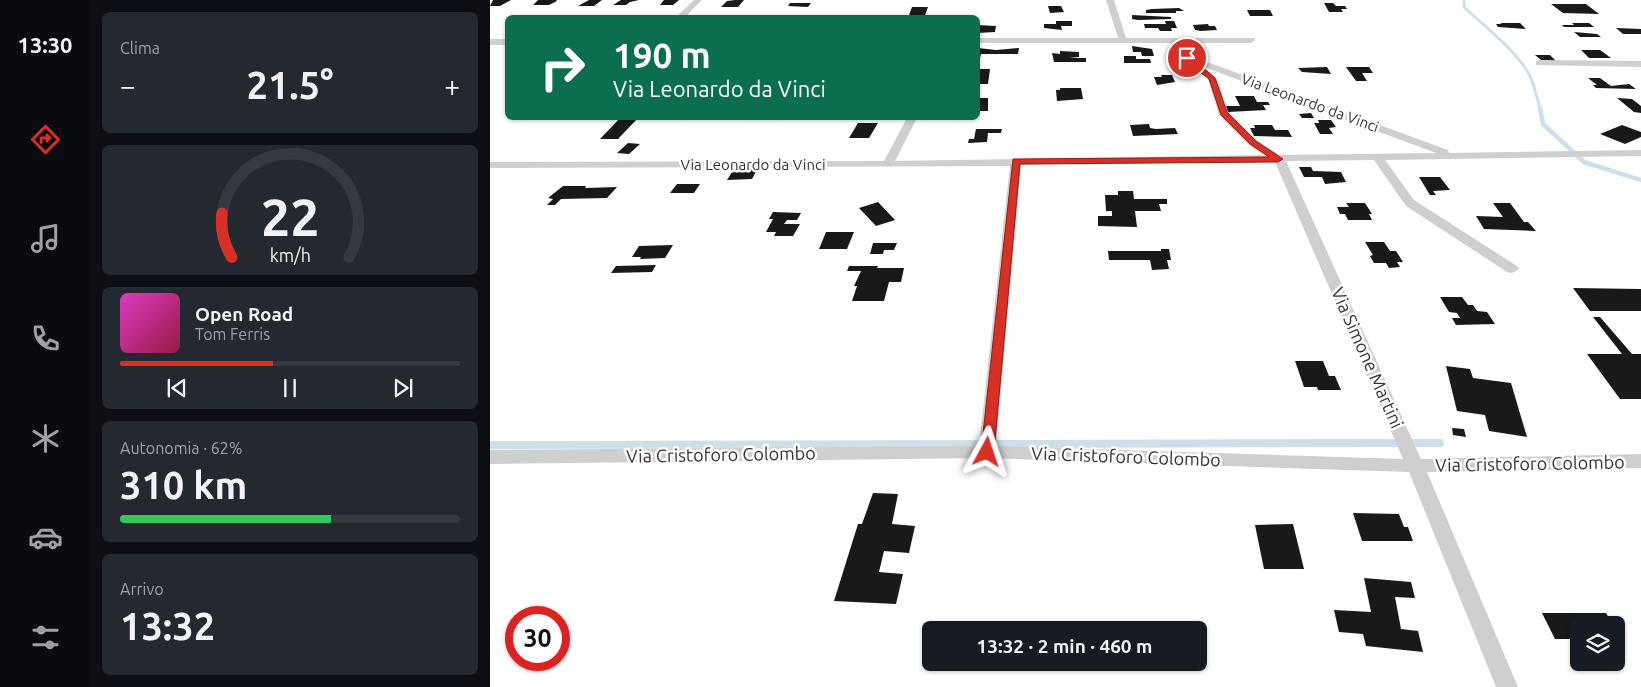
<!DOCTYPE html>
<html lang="it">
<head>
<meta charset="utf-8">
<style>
	body { margin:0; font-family:Ubuntu,sans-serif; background:#242831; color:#f1f3f6; height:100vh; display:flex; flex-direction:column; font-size:19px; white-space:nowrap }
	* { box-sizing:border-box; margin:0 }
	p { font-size:16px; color:#9ea1a6 }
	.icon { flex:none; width:28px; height:28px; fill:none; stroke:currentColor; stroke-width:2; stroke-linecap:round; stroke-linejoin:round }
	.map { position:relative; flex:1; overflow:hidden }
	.drawer { display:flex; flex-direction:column; gap:12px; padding:12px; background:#0d0f14; width:400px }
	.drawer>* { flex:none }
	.banner { position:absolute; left:15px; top:15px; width:475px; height:105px; border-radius:8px; box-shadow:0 1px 4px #0004; background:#0b6e4f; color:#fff; overflow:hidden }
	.controls { position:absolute; left:1080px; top:616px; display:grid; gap:10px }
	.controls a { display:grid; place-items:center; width:55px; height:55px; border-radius:8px; background:#171b24; box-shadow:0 1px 4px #0004; font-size:25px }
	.speed { position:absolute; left:15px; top:606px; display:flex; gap:10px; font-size:25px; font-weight:700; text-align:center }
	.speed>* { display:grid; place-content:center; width:65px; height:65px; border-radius:50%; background:#171b24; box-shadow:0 1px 4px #0004; line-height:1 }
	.speed .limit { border:8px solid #d22; background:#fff; color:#111 }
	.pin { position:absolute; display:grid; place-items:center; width:42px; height:42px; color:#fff; margin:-21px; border:2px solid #fff; border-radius:50%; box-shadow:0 1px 5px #0007 }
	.me { position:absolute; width:55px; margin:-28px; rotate:5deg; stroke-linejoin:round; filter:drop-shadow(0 0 4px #0008) }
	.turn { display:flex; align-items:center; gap:18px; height:105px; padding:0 25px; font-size:22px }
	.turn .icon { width:65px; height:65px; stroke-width:2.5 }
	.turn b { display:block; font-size:35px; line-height:42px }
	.big { font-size:38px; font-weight:700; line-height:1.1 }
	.drawer .widget { flex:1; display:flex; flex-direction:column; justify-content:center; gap:8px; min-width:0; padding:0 18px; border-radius:8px; background:#242831 }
	.drawer .dial { align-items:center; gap:0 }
	.dial svg { height:130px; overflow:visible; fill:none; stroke:#363941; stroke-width:7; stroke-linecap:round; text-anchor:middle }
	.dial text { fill:#f1f3f6; stroke:none }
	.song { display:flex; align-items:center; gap:15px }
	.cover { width:60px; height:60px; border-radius:8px; background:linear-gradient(135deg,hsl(310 70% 55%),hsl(340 70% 35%)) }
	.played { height:5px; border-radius:2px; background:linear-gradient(90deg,#d93025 45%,#363941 45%) }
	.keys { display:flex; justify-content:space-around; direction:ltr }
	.heat { display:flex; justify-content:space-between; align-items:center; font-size:28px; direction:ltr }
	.charge { height:8px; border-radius:4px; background:linear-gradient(90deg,#34c759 62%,#363941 0) }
	.trip { position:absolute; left:432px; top:621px; width:285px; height:50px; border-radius:8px; background:#171b24; box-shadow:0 1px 4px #0004; font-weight:700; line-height:50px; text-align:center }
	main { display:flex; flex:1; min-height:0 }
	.tabs { display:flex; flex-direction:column; width:90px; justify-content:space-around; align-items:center; background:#090b0e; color:#9ea1a6 }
	.tabs .icon { width:35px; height:35px }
	.tabs .selected { color:#d93025 }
	.tabs b { font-size:22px; color:#f1f3f6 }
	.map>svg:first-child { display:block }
</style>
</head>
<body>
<main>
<nav class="tabs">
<b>13:30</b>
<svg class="icon selected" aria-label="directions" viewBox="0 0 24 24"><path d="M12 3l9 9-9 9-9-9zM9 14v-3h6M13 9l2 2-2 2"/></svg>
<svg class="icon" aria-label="music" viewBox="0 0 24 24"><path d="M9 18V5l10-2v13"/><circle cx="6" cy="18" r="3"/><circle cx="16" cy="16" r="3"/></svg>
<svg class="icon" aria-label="phone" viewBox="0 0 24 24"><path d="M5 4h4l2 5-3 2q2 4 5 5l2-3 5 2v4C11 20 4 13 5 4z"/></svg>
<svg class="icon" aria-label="climate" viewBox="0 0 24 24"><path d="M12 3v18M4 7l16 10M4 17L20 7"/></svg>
<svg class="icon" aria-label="car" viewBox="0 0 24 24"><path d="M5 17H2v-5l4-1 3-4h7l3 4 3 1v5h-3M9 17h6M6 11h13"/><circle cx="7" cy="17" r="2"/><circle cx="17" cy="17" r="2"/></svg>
<svg class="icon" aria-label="filters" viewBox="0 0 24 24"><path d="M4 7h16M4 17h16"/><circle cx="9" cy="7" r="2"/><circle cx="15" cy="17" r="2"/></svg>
</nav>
<section class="drawer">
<div class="widget"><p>Clima</p>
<div class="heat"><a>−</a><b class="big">21.5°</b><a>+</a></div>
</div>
<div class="widget dial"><svg viewBox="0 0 100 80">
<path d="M14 69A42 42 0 1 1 86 69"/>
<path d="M14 69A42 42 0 0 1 8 42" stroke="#d93025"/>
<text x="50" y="56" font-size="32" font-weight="700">22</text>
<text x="50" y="72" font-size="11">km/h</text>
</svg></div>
<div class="widget">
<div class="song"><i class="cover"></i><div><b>Open Road</b><p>Tom Ferris</p></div></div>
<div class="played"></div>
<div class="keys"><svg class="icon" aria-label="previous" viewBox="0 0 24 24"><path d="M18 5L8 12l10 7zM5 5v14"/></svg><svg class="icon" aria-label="pause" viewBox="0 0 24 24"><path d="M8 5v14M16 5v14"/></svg><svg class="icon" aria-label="next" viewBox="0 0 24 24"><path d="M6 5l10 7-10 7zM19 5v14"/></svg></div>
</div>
<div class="widget"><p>Autonomia · 62%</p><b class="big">310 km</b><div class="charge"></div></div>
<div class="widget"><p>Arrivo</p><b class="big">13:32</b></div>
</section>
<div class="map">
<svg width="1151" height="687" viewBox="0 0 1151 687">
	<rect width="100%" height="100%" fill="#fff"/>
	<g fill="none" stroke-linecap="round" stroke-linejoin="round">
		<path stroke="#cde0ea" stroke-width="3" d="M974 0V7C995 27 1022 47 1038 72 1044 83 1047 97 1050 109"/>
		<path stroke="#cde0ea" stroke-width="4.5" d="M1050 108 1053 124 1094 162 1151 180"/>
		<path stroke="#cde0ea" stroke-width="8" d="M0 445 950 443"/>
	</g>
	<path fill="#191919" d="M3 0H21L10 6H0Z
		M48 0H66L67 1 59 5H43Z
		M99 0H112L104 6H88Z
		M131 0H149L140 2 136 5H123Z
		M174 0H189L183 5H170Z
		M245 0H254L248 7H231L237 1Z
		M300 3H321L318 7 298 6Z
		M834 3H843L846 6H855L857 9H851L853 12H839Z
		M1061 4H1096L1109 14 1073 13Z
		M558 6H571L574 12 560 13Z
		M422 7H438L434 18H418Z
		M689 8 694 11H686V13H656V10L662 9Z
		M757 10H780L783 16H760Z
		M642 15 681 17V19L648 20 642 19Z
		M566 21H582V26H571L572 30 554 28V24H566Z
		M675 21H684L687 28H681L682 31H670L668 28H655L654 24H676Z
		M1010 23H1030L1036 29 1008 27 1006 24H1012Z
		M1082 23H1099L1104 27H1074L1072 25H1084Z
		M718 24 719 26H725L727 30 711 31 705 30 703 25Z
		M488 25 506 26 505 32 488 33Z
		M1126 28 1151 29V34H1133Z
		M1084 32 1107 34 1111 37H1090Z
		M642 46 662 49 664 56H652L651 52H643Z
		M488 48 506 50 529 48 528 54H491L490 58H488Z
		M1091 50H1110L1121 58H1099Z
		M570 51 589 52V57L579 58H596V62H564L562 53 570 54Z
		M1045 55H1060L1066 61 1051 60Z
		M634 56H646V59H660L661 63H634Z
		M837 67 841 74 812 72 808 68Z
		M856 67H879L883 73H872L877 81H866Z
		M488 69H500L498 84H488Z
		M671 75H682L685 82 667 85 664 77H672Z
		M1098 78H1110L1121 86 1139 84 1146 89 1106 88 1103 85H1107Z
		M570 88H591L593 99 567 101 566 90H570Z
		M745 96H764L767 102H778L780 105H773L776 110 738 112 735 106H750Z
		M488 98H498V111H488Z
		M1127 98 1142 99 1151 106V113L1144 112Z
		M821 113 824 118H812L809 114Z
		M130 118H148L128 139H110Z
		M828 120H841L846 127 839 128 843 134H830L824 123H829Z
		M368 123H388L379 138H359Z
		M659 124 660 128 666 129 685 128 688 134 643 136 640 125Z
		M764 125H782L785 130H798L802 137 764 136 760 128H765Z
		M1132 125 1151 132V137L1135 144 1110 134Z
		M486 129H512L511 133H498L497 142 478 143 479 139H484Z
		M138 143 150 144 139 154 127 153Z
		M269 166 262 179 237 180 245 167Z
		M809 167H821L823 171 851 172 856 182 835 184 832 177H814Z
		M929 177H950L960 190 943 191 946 195H940Z
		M187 184H210L204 193H180Z
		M73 186H96L95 188 127 187 117 198 71 199 65 205H57L63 199 58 198Z
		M628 191H643L644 199H677V204H669L671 211H645L647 227 608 226V216H622V211H616L615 195H628Z
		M388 202 405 220 386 226 369 208Z
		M856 203H875L882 214H879L882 220H858L855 214H850L847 207H859Z
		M1003 203H1020L1034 222H1038L1046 231 994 229 986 216 1013 217Z
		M283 212 311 213 307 220H297L294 224H310L303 236H284L286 232H276L283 219H279Z
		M336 232H364L357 249H329Z
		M875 242H894L900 251H906L913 262H907L910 267 899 268 896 263H884L880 256 883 255Z
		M383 243H407L404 250H394L393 254H380Z
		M183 245 175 258 150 259 151 257H142L149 246Z
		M671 249H679L681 260H677L679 269 662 270 660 260H619L618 251H671Z
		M166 265 162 272 121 273 126 266Z
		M359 266H388L387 268H414L411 282H399L394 301H362L367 286H364L371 271H357Z
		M1083 288 1151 289V311H1100Z
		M950 297H972L978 305H983L987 311 997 312 1005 324 966 325 962 318H970L967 313 959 312Z
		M1103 317H1110L1142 354H1151V399H1130L1097 354H1132Z
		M805 361H833L839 376H845L851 390H828L827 387H814Z
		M956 366 980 369 983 378 1021 383 1037 437 999 431 995 415 967 411Z
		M962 428 974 429 976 437 963 435Z
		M383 493 408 494 402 524 425 526 419 553 394 551 389 572 413 574 406 604 344 601 368 524H372Z
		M863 513 909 514 914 527H918L923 541H872Z
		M803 524 814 569H774L765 525Z
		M874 578 921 582 925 598 905 597 911 629 928 631 933 652 876 646 873 634 849 632 844 610 881 612Z
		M1052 613H1116L1123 625H1089V639H1065Z"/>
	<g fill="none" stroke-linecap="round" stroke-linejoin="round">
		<path fill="#cfcfcf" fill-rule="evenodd" d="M204 0H212L194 18H185Z
			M616 0H624L636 38H764L765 40 761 43H696L701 56 958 150 959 153 1151 150V156L895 160 924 200 1027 266 1029 269 1022 273 1017 272 916 206 884 160 796 161 931 459 1151 454V468L937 472 1028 687H1006L919 472 497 458 0 464V450L489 446 520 166 0 168V162L394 161 417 118H427L405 161 775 155 759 145 729 115 718 79 694 60 688 43H488V38H628ZM714 67 946 153 790 155 767 141 738 112 727 78ZM785 162 913 459 506 446 531 165Z
			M0 39H18V45H0Z
			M1049 60 1151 61V67L1046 65V61Z"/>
	</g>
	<path fill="#d93025" stroke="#8d1f18" d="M694 56H699L725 78 737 112 766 141 793 159 788 162 530 164 504 452 502 456H493L491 452 523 159 779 157 760 144 731 115 719 79 694 59Z"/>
	<g text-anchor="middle" stroke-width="5" stroke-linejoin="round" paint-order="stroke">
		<g font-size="15" fill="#323232" stroke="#fff">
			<text transform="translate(820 103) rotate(20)" y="5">Via Leonardo da Vinci</text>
			<text x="263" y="170">Via Leonardo da Vinci</text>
		</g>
		<g font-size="18" fill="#323232" stroke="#fff">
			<text transform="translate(877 358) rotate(66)" y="6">Via Simone Martini</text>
			<text transform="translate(231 455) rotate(-1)" y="6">Via Cristoforo Colombo</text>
			<text transform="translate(636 457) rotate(2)" y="6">Via Cristoforo Colombo</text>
			<text transform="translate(1040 464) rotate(-1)" y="6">Via Cristoforo Colombo</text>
		</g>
	</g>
</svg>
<div class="controls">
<a><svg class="icon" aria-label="layers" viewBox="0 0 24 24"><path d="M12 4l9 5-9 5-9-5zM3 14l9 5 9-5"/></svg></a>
</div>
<div class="speed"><div class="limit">30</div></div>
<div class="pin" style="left:697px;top:58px;background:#d93025"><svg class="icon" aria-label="arrive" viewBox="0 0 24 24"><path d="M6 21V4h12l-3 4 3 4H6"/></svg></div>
<svg class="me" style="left:497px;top:452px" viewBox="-20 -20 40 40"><path d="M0-17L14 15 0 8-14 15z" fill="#d93025" stroke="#fff" stroke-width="4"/></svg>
<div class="trip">13:32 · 2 min · 460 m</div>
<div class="banner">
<div class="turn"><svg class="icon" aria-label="right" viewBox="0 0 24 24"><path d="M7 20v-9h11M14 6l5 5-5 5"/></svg><div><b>190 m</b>Via Leonardo da Vinci</div></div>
</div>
</div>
</main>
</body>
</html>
